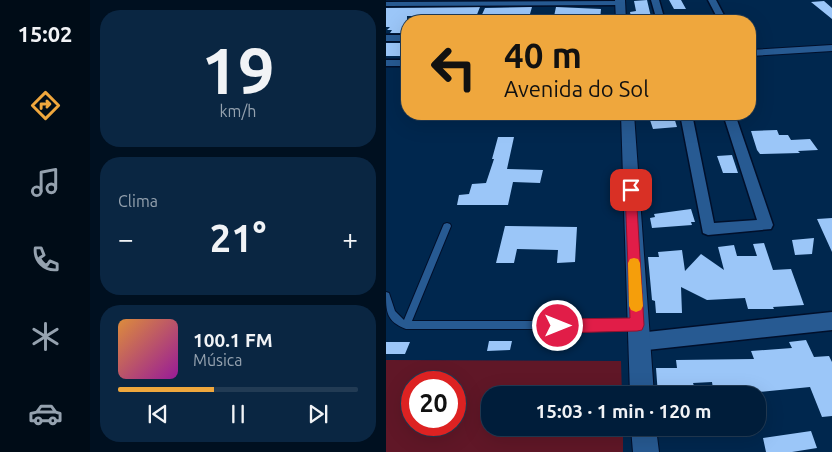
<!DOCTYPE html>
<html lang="pt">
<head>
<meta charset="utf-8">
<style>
	body { margin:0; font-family:Ubuntu,sans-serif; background:#0a2642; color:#f1f3f6; height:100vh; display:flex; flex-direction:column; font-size:19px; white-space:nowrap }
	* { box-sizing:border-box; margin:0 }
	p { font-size:16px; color:#95a2af }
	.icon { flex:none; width:28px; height:28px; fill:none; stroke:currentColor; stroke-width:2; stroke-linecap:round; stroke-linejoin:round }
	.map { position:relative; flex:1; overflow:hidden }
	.details { display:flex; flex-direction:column; gap:10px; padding:10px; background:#001020; width:296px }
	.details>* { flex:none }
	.guide { position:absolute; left:15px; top:15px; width:355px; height:105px; border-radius:20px; box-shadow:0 5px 20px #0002,0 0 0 1px #223b54; background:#efa73d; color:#111; overflow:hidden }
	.speed { position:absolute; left:15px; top:371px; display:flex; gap:10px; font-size:25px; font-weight:700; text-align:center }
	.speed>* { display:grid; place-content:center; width:65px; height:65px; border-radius:50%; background:#001d3a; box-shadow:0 5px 20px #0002,0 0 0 1px #223b54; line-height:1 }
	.speed .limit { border:8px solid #d22; background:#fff; color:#111 }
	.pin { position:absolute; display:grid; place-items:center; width:42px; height:42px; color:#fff; margin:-21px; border-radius:10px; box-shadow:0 2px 8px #0006 }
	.me { position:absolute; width:55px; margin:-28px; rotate:90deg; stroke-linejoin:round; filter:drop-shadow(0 0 4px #0008) }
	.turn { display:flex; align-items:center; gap:18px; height:105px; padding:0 20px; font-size:22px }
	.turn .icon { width:65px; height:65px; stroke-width:2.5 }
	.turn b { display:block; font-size:35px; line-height:42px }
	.big { font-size:38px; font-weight:700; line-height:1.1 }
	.details .widget { flex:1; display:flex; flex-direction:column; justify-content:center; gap:8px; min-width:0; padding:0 18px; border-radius:20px; background:#0a2642 }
	.details .dial { align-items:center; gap:0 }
	.dial b { font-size:65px; line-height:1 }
	.song { display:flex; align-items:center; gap:15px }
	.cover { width:60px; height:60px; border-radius:8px; background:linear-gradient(135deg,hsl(30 70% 55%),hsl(300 70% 35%)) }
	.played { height:5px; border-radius:2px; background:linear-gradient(90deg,#efa73d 40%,#223b54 40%) }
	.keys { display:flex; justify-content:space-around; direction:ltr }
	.heat { display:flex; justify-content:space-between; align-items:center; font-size:28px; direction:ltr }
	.trip { position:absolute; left:95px; top:386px; width:285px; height:50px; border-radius:20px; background:#001d3a; box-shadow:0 5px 20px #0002,0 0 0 1px #223b54; font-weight:700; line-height:50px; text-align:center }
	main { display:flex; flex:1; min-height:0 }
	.dock { display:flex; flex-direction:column; width:90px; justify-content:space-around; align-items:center; background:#000c17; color:#95a2af }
	.dock .icon { width:35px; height:35px }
	.dock .active { color:#efa73d }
	.dock b { font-size:22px; color:#f1f3f6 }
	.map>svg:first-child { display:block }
</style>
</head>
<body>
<main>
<nav class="dock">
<b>15:02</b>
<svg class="icon active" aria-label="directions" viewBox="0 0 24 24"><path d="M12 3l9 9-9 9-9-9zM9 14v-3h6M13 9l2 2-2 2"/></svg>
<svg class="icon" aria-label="music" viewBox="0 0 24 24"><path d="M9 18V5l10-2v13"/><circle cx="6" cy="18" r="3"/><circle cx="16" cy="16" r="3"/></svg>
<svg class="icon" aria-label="phone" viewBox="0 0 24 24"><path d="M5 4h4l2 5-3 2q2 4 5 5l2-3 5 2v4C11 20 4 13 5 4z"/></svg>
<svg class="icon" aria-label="climate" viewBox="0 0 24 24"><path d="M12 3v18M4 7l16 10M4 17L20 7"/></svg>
<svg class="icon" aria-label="car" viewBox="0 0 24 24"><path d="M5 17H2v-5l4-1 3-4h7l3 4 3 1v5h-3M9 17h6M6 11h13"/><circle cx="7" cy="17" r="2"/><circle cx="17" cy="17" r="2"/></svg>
</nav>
<section class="details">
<div class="widget dial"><b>19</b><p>km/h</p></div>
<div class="widget"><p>Clima</p>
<div class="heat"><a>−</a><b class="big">21°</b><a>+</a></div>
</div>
<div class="widget">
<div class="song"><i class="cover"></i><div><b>100.1 FM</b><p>Música</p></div></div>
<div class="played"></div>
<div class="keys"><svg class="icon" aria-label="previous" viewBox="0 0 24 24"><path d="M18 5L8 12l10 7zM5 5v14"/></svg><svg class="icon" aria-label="pause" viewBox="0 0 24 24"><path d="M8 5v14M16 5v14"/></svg><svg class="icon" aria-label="next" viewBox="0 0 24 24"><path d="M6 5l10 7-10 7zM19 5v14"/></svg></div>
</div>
</section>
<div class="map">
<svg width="446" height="452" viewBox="0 0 446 452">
	<rect width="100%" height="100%" fill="#00274e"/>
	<path fill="#601727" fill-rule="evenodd" d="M0 360 235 361 236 395H104V428H237V452H0ZM26 382H69V425H26Z"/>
	<path fill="#9bc6f8" d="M261 0 265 17H256V21H246L244 12 250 11 248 1Z
		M283 0H295L300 9H288Z
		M438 1 446 8V19L425 2Z
		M94 7 90 17H71L68 21 45 20 48 16H21V33H4L6 30H1L4 27H0V8Z
		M146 7 142 21H93L99 8Z
		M170 7 215 9 214 21H167Z
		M0 43H21V49L16 56H0Z
		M262 114H287L291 127 267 129Z
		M391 130 393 135H402L405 140 424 139 432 150 412 151 414 153 374 154 371 150 365 131Z
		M112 137H128L121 169 157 170 154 183 127 182 122 205H71L73 195 83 194 86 184 100 183 108 159H106Z
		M346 155 352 173H337L331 156Z
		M305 209 309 222H305L306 225 266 228 264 218 269 217 268 214Z
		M446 218V252L431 219Z
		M119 226 191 227 189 262 171 263 172 250 131 249 128 263H110Z
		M428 238 426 254 409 255 406 240Z
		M378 243 387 270 405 269 418 305 387 307 388 309H362L359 298 321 300 295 287 296 313H270L269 301 266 300 262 257H273L272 252 296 250 299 271 315 254 338 270 332 247 348 245 351 256H371L367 244Z
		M420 340 428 357 443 356 446 362V416L436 417 424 387 363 393V395H328L326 382 307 383 308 386H300L301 395H272L270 368H291L290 360 368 359 365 351 406 348 403 342Z
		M103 341H126L124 350 101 351Z
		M0 342H24L19 354H0Z
		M425 431 431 448 406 452H380L377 438Z"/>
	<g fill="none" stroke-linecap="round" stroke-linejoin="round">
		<g stroke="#000f2a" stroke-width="2">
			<path id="service" d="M61 223 64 224 65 226 26 321H251L254 322 256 325 254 328 251 329H20C0 321 0 312 0 292L3 293 9 311 18 320 57 226 58 224Z"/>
		</g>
		<g stroke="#000f2a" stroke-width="3">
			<path id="minor" d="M265 0H273L279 21H271Z
				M322 0H330L341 21H333Z
				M237 1V5H234L0 6V2Z
				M0 35H21V41H0Z
				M0 60H21V66H0Z
				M294 114H306L328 223 371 220 337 114H349L387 225 385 229 322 235 317 233Z
				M446 312V330L252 351 245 349 243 342 245 335 252 333Z"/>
		</g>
		<g stroke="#000f2a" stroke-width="2">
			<path id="tertiary" d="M229 0H239L240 21H230Z
				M446 45V51L364 56V50Z
				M235 114H248L268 395H244Z
				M245 428H270L273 452H247Z"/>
		</g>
		<use href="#service" fill="#275a92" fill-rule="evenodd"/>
		<use href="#minor" fill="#275a92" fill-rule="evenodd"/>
		<use href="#tertiary" fill="#275a92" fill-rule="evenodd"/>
	</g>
	<path fill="#e11d48" stroke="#92132f" d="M245 187 250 190 258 325 256 330 251 331 172 333 167 331 165 326 167 321 172 319 244 318 239 190Z"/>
	<path fill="#f59e0b" d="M248 258 252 259 254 263 257 306 255 310 250 312 245 310 243 306 242 263 244 259Z"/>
</svg>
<div class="speed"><div class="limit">20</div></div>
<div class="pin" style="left:245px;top:190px;background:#d93025"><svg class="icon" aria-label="arrive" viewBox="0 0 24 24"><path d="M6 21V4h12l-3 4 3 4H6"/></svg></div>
<svg class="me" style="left:172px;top:326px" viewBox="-20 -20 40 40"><circle r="17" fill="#e11d48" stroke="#fff" stroke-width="3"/><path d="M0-11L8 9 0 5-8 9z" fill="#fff"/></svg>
<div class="trip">15:03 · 1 min · 120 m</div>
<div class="guide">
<div class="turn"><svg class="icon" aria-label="left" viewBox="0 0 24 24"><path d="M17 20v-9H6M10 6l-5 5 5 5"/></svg><div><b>40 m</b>Avenida do Sol</div></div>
</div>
</div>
</main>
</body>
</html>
